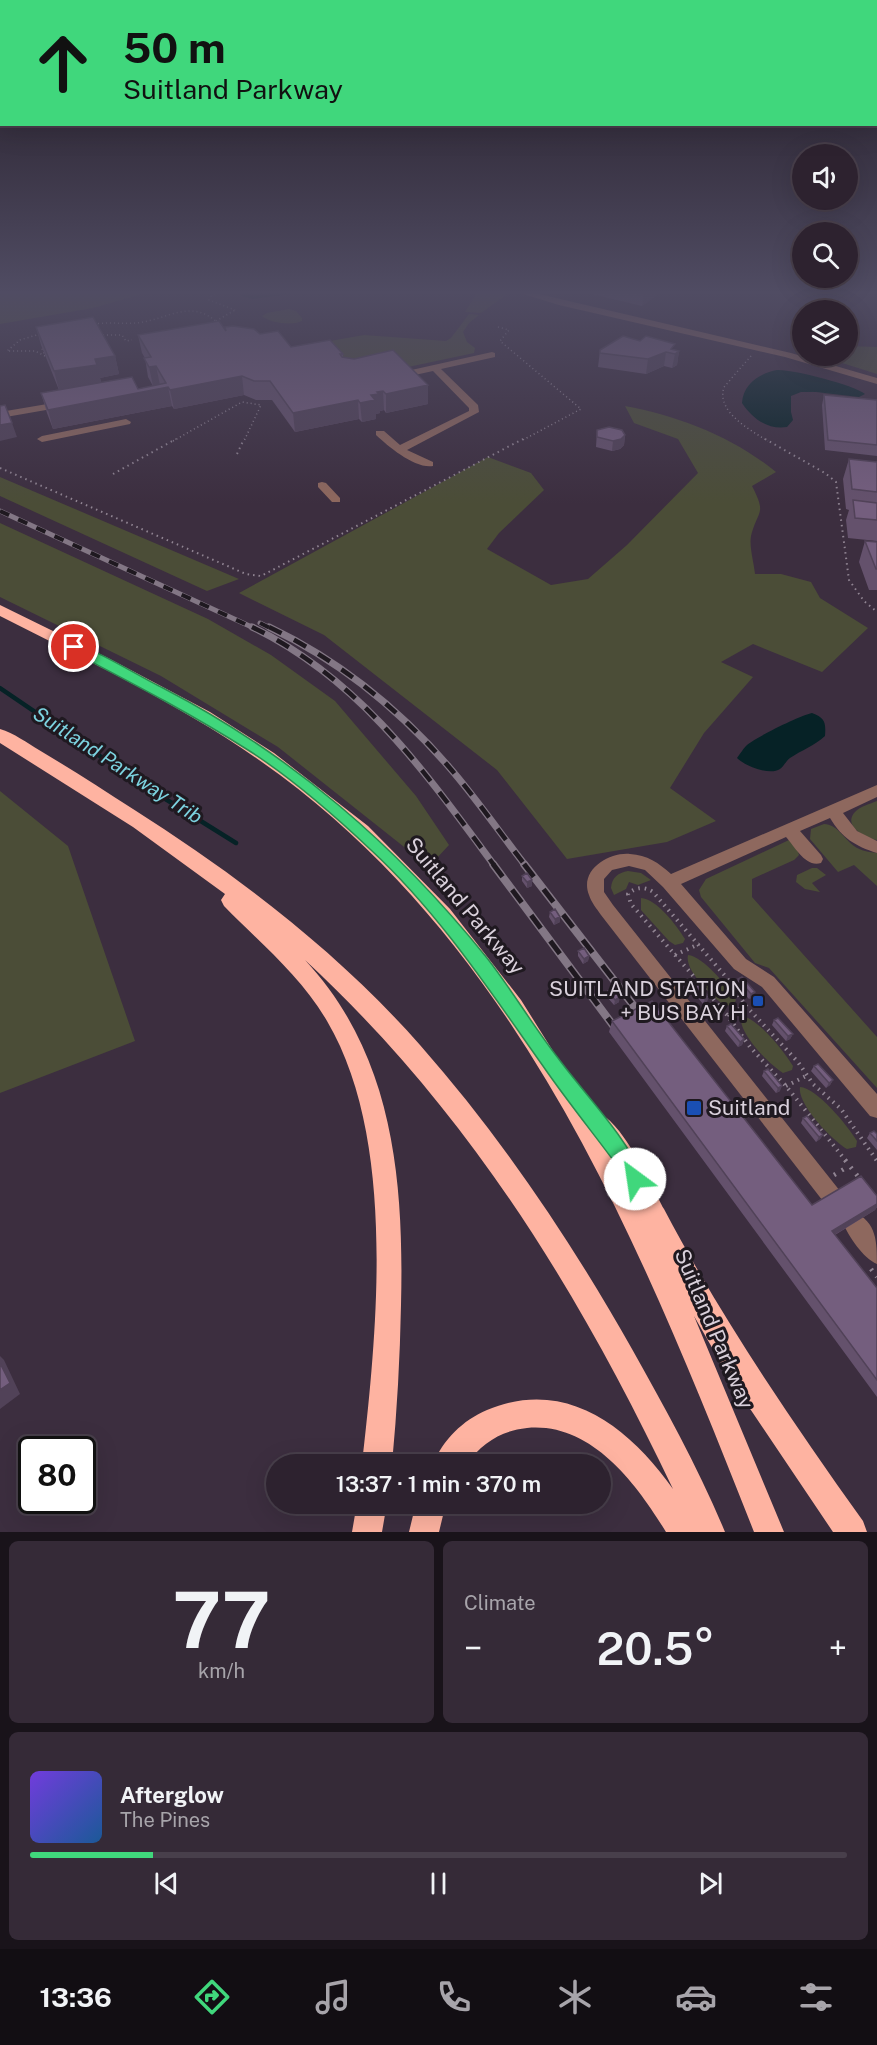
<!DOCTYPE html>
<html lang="en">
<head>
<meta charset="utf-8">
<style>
	body { margin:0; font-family:"Public Sans",sans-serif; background:#352a37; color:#f1f3f6; height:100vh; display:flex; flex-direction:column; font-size:22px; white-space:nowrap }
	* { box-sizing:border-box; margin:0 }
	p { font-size:20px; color:#a7a4aa }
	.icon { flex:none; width:33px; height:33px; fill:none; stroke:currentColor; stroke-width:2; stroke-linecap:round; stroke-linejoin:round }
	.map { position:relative; height:1532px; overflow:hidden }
	.panel { display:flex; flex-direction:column; gap:9px; padding:9px; background:#19131a; flex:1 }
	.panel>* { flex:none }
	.hud { position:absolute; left:0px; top:0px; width:878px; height:126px; box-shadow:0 6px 24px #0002,0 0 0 2px #483f4b; background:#40d77c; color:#111; overflow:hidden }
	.controls { position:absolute; left:792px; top:144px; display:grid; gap:12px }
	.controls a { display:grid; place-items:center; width:66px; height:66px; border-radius:50%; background:#2d222f; box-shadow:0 6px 24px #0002,0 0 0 2px #483f4b; font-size:30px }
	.speed { position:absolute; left:18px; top:1436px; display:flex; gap:12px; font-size:30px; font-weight:700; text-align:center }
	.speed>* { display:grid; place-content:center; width:78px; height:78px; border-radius:50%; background:#2d222f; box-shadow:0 6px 24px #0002,0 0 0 2px #483f4b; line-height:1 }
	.speed .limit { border:3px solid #111; border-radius:9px; background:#fff; color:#111 }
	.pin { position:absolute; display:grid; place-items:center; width:51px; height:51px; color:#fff; margin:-26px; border:3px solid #fff; border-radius:50%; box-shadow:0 2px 6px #0007 }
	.me { position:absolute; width:66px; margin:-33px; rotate:329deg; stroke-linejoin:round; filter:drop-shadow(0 0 4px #0008) }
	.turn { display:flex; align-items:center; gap:21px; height:126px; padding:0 24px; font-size:27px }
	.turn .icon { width:78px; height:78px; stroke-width:2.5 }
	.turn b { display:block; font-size:42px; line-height:51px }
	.big { font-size:45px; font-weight:600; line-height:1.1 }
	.panel .card { flex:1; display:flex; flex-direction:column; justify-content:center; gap:9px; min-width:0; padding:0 21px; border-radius:9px; background:#352a37 }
	.panel .dial { align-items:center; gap:0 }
	.dial b { font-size:78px; line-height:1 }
	.song { display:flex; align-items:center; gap:18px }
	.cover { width:72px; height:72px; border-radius:9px; background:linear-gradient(135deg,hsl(260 70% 55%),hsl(210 70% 35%)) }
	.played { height:6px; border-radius:3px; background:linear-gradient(90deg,#40d77c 15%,#483f4b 15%) }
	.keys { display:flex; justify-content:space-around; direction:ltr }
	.heat { display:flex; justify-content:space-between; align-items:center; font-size:33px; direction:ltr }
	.panel .tiles { flex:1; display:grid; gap:9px; grid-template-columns:1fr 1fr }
	.card:last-child { grid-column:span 2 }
	.trip { position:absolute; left:266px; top:1454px; width:345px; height:60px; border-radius:30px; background:#2d222f; box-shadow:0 6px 24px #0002,0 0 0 2px #483f4b; font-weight:600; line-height:60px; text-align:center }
	.dock { display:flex; height:96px; justify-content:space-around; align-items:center; background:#120e13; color:#a7a4aa }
	.dock .icon { width:42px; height:42px }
	.dock .selected { color:#40d77c }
	.dock b { font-size:27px; color:#f1f3f6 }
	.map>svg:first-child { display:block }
</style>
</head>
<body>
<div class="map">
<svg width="877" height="1532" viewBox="0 0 877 1532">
	<rect width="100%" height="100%" fill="#3c2e3f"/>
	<path fill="#4b4d37" d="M0 290H156L93 308 0 324Z
		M471 290C482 290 497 287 506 295L481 313 465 312 476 294 470 292Z
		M289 309 296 311 302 318V321C292 326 270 323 262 316L267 313Z
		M469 314 479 315 469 323 463 332 467 342 475 348 474 353 394 370 279 350 364 335 446 341 451 338Z
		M848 346 877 347V374L820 356H848Z
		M625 406C679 416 733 437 776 472L752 486C767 515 758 509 751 536 749 547 754 563 755 574H781L811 582 820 598 868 628 822 672 753 644 721 662 753 677 704 733 670 788 716 821 667 842 567 859 497 770 324 635 239 593 488 457 531 473 544 490 499 533 487 549 551 585 588 579 627 545 698 473 678 439 634 423Z
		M0 477 239 579 207 591 0 496Z
		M0 523 208 619 271 655 335 701 416 796 449 845 436 859 413 854 278 747 161 676 0 597Z
		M0 791 68 846 135 1041 0 1093Z
		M877 801V840C866 838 842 826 855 812 860 806 870 804 877 801Z
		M824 824C837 824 844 839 854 846 861 851 869 852 877 853V886L854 865 838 872 810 839 811 829Z
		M789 840 797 848 799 855 794 860 752 879V897L877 1037V1088L769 968 755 963 701 897 699 890 706 879Z
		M812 868H817L826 875 812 883 820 892 805 889 796 882 797 875Z
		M628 871 641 873 651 880 638 885 629 882 626 889 614 895 611 888C612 877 618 873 628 871Z
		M641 898C657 899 677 926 685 939L683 943 675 945 669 941 641 910Z
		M688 955C703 956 728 987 736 1000L734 1004 726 1006C714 999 684 970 688 955Z
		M741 1016C757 1017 784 1051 793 1066L792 1070 783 1073C769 1064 738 1033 741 1016Z
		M800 1087C817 1088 848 1126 857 1141L856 1147 847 1149C832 1140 797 1104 800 1087Z"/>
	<path fill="#062226" d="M245 290H321L253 299 241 296Z
		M777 370C792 369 854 385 865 394L859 397 816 392H801L791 396V412L793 420 787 427C767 430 752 418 742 403 743 384 760 373 777 370Z
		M812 713C825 718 826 722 825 736 814 746 802 750 790 758 786 761 784 766 780 769 770 776 745 766 737 758 740 754 743 749 746 746 756 737 799 716 812 713Z"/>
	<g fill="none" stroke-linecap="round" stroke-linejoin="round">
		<path stroke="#062226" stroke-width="4.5" d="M0 688 135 780 236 843"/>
		<path stroke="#918593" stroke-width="1.5" stroke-dasharray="1 3" stroke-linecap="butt" d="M226 290 212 295 209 300 235 310
			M216 321 235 310
			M94 324C108 322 122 324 136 323 168 320 191 297 219 324
			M498 327 509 330 500 341 581 409 521 441
			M40 334 20 340 7 351H35L45 356 41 346
			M99 335H122L126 341 132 340
			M751 356 724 387C716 412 750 430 768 441
			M173 441 242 402 261 405 244 441"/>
		<path stroke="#918593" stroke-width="2" stroke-dasharray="1.5 4" stroke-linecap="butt" d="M765 439 825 473 836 482 849 580 864 601 877 612
			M237 454 244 439
			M0 468 246 574 261 576 523 439
			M113 474 176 439"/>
		<path stroke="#918593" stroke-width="4" stroke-dasharray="1.5 5" stroke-linecap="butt" d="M675 955 699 944
			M727 1015 746 1006
			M786 1086 808 1075
			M846 1161 786 1086 750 1047 727 1015 631 904 628 894C636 887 644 886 653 892L726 977 746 1006 798 1062 813 1084 841 1109 877 1161"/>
		<path stroke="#918593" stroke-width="4.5" stroke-dasharray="2 7" stroke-linecap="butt" d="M845 1160 860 1179
			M834 1175 849 1166
			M871 1269 877 1277"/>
		<path fill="#8e685e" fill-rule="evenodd" d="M510 290H522L791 353 877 378V384L785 357 559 305Z
			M492 352 495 353V357L441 369 478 405 479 412 407 450 433 462V466C415 469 389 447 376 435V431H384L400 445 469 411V408L433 371 401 378 396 375 398 373Z
			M65 401 69 402V406L0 418V412Z
			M126 419 131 422 130 424 42 442 37 439 42 436Z
			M322 482 326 483 340 498V502H332L318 487V483Z
			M877 785V797L843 813 857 831 877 841V853C855 846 842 838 830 818L800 831 821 855 823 859 821 863C806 868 795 847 786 837L681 884 746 959 774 977 877 1094V1118L870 1116 762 987 734 969 663 887 645 870 629 866 612 870 604 879V892L613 905 840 1191 844 1198 840 1205 833 1208 826 1205 601 915C597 909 591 902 589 895 579 870 609 852 630 854 647 855 659 863 671 874Z
			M854 1212C877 1222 877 1243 877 1264 863 1258 849 1237 843 1223L846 1215Z"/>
		<path fill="#feb3a1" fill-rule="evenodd" d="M0 605 108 658 210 712 274 753 368 826 450 909 521 1000 593 1115 598 1113C623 1122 651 1185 664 1209 722 1319 791 1420 863 1521L867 1532H833L730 1379 694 1316 784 1532H754C641 1246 520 942 259 760 178 703 88 661 0 616Z
			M0 729C14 733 27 743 39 750 71 769 102 789 133 809 237 875 338 952 420 1045 502 1138 571 1241 632 1349 665 1408 699 1469 725 1532H666C636 1483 591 1422 527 1428 500 1431 483 1443 466 1464H433C443 1440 463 1420 487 1410 566 1377 629 1427 673 1489 578 1290 469 1112 305 960 394 1055 404 1182 401 1305 400 1358 397 1411 392 1464H362C377 1331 397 1140 327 1021 301 976 259 942 224 906L221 900 225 894 133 827 0 743Z
			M357 1503H387L382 1532H352Z
			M416 1503H446L439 1532H409Z"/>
		<g stroke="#837785" stroke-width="5">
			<path id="rail-far2" d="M0 511 256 629
				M260 623 272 629"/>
		</g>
		<g stroke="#837785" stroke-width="7">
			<path id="rail-far1" d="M252 627C360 679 425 772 494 865
				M269 627C338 660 399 709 449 767 476 798 500 833 525 865"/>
		</g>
		<g stroke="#837785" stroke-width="8">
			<path id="rail" d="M493 864 621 1036
				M524 864 647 1023"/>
		</g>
		<use href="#rail-far2" stroke="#1f1920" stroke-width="4" stroke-dasharray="10" stroke-linecap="butt"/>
		<use href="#rail-far1" stroke="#1f1920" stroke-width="4.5" stroke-dasharray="14" stroke-linecap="butt"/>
		<use href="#rail" stroke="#1f1920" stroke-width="5" stroke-dasharray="16" stroke-linecap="butt"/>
	</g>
	<path fill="#64516c" d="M575 290H664L642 306Z
		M36 327 115 356 119 374 100 378 101 382 138 389 153 386 148 377 145 358 142 353 138 335 225 330 260 334 291 347 343 354V357L428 385V404L386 413 384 410 380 411V413L376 414V419L362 422 359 419 295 432 272 400H256L244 395 174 409 172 406 53 429 47 413 41 393 59 390 41 345Z
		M640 341 679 351 677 365 672 368 664 366 646 374 598 367 600 350Z
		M824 395 877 400V456L825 450 822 405Z
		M597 430 625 435 624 445 620 449 612 451 596 447Z
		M849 459 877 462V541L848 538 846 520 849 510 846 509 843 479Z
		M865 541 877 542V590H869L859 562Z
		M522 876 532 880V886L527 888 522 881Z
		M550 912 560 922 554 925 549 917Z
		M578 951 589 956 588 961 583 964 578 956Z
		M742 977 753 997 749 999 736 984 738 979Z
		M693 984 707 1002 703 1004 691 990Z
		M608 991 619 1002 614 1005 607 997Z
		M774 1020 793 1034 790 1039 786 1041 772 1025Z
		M612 1021 812 1205 877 1196V1207L875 1210 835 1235 877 1288V1397L609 1032Z
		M727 1026 744 1039 742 1045 738 1047 725 1031Z
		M814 1066 833 1080 830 1085 826 1088 811 1071Z
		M768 1069 780 1091 776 1093 762 1076 764 1071Z
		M803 1118 823 1135 820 1139 816 1142 801 1123Z
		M870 1133 877 1134V1150L867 1138Z"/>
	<path fill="#514258" d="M644 290H664L642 306Z
		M679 351 677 365 672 368 675 354Z
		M666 352 664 366 646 374 648 359Z
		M115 356 119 374 100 378 102 384 59 390 54 371 95 359Z
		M156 366 160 385 153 386 149 367Z
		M242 376 244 395 174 409 170 390Z
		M428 385V404L386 413V394Z
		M168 387 172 406 53 429 48 410Z
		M383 391 384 410 380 411V413L376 414V419L362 422 360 403 371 395 377 392Z
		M358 400 359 419 295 432 293 413Z
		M12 423 17 437 0 441V425Z
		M625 435 624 445 620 449 612 451 613 441Z
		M532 880V886L527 888V882Z
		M560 917V922L554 925 555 919Z
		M589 956 588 961 583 964 584 959Z
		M755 992 753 997 749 999 751 994Z
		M620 997 619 1002 614 1005 615 1000Z
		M709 997 707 1002 703 1004 705 999Z
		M793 1034 790 1039 786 1041 788 1036Z
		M744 1039 742 1045 738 1047 740 1042Z
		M833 1080 830 1085 826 1088 829 1083Z
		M782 1086 780 1091 776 1093 778 1088Z
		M823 1135 820 1139 816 1142 819 1137Z
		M877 1204V1207L875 1210 826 1240 832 1231Z
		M0 1356 4 1360 20 1394 0 1409Z"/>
	<path fill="#745e7e" stroke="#514258" stroke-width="1.5" d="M93 317 115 356 95 359 97 365 54 371 36 327Z
		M219 321 226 331 225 327 233 326 254 329 260 334 278 331 291 347 330 340 343 354H340L342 357 354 359 393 350 428 385 386 394 383 391 377 392 379 394 371 395 375 400 360 403 358 400 293 413 270 381H254L242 376 170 390 168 387 48 410 41 393 132 377 138 389 166 383 156 366 149 367 144 358 151 357 138 335Z
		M623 336 640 341 646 336 675 344 671 349 679 351 675 354 666 352 648 359 600 353V350Z
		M824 395 877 400V445L828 440Z
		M5 405 12 423 0 425V406Z
		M609 427 622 430 625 435 621 439 613 441 597 437V430Z
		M849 459 877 462V492L852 489Z
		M853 500 877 503V520L855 518Z
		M865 541 877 542V569H876Z
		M527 873 532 880 527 882 522 876Z
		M555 909 560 917 555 919 550 912Z
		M584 948 589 956 584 959 578 951Z
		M742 977 755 992 751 994 738 979Z
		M697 982 709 997 705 999 693 984Z
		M614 989 620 997 615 1000 608 991Z
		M652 1001 812 1205 861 1176 877 1196V1204L832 1231 877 1288V1380L612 1021Z
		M778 1018 793 1034 788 1036 774 1020Z
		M731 1024 744 1039 740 1042 727 1026Z
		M818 1064 833 1080 829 1083 814 1066Z
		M768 1069 782 1086 778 1088 764 1071Z
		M807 1116 823 1135 819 1137 803 1118Z
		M874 1131 877 1134V1141L870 1133Z
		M0 1363 10 1383 0 1390Z"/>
	<linearGradient id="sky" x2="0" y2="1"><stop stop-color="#211923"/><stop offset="0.58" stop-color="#504c63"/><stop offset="1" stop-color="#504c63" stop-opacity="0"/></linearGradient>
	<rect width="877" height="504" fill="url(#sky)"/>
	<path fill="#40d77c" stroke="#2a8c51" stroke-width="1.5" d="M74 644C98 650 138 676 163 688 292 755 396 845 487 958 512 990 533 1026 558 1058 586 1096 626 1136 644 1179L642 1186 635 1189 628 1186 619 1168C594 1134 567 1101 543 1066 490 991 439 913 371 850 333 814 292 778 248 750 190 713 130 682 69 650L68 647Z"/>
	<g fill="#1a4fb4" stroke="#1f1920" stroke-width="2">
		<rect x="752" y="995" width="12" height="12" rx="3"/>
		<rect x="686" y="1100" width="16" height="16" rx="3"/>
	</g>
	<g text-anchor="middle" stroke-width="6" stroke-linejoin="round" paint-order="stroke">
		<g font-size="20" font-style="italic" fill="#7cd3e0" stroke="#1f1920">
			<text transform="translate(118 765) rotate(33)" y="7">Suitland Parkway Trib</text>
		</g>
		<g font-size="21" fill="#d9d0db" stroke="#1f1920">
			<text transform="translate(465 906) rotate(50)" y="7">Suitland Parkway</text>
			<text transform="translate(714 1329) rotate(67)" y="7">Suitland Parkway</text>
		</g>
		<g font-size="21" fill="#d9d0db" stroke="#1f1920" text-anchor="end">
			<text x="746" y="996">SUITLAND STATION<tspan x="746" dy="24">+ BUS BAY H</tspan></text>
			<text x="708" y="1115" text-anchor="start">Suitland</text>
		</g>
	</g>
</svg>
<div class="controls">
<a><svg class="icon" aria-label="sound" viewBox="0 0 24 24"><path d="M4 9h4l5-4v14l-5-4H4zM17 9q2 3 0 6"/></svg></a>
<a><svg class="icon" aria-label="search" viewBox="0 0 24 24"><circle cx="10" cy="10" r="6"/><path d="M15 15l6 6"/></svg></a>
<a><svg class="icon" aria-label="layers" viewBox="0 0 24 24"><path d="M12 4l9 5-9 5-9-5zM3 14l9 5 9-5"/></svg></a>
</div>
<div class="speed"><div class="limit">80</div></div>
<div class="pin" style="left:74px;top:647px;background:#d93025"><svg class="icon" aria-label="arrive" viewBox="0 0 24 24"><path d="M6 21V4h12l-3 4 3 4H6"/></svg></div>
<svg class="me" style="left:635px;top:1179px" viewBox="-20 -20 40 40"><circle r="19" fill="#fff"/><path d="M0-13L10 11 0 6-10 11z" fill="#40d77c"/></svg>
<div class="trip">13:37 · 1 min · 370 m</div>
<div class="hud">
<div class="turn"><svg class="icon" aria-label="ahead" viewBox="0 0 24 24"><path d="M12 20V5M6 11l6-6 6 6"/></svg><div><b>50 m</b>Suitland Parkway</div></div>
</div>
</div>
<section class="panel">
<div class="tiles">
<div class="card dial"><b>77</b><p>km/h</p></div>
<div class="card"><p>Climate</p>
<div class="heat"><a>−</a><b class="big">20.5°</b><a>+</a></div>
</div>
<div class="card">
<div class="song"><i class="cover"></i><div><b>Afterglow</b><p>The Pines</p></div></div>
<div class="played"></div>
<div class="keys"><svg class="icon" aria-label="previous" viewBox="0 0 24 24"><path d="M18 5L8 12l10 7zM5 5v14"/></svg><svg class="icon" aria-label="pause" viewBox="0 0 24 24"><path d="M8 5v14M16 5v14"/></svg><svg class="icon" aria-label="next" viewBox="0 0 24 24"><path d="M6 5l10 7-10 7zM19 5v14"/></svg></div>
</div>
</div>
</section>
<nav class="dock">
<b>13:36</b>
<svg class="icon selected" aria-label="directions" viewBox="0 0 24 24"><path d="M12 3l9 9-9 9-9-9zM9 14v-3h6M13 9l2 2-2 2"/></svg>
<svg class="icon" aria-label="music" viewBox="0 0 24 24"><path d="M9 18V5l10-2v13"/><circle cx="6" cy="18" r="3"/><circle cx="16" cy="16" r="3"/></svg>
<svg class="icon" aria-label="phone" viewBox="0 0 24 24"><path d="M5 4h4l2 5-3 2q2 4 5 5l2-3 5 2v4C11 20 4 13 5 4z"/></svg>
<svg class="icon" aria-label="climate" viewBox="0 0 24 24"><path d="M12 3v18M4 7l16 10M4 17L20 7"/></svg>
<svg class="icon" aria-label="car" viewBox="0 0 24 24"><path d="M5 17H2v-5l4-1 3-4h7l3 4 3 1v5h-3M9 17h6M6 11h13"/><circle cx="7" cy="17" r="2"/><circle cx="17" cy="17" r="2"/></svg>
<svg class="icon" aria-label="filters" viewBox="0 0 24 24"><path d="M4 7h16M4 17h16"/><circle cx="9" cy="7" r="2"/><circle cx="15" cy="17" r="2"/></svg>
</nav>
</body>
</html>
